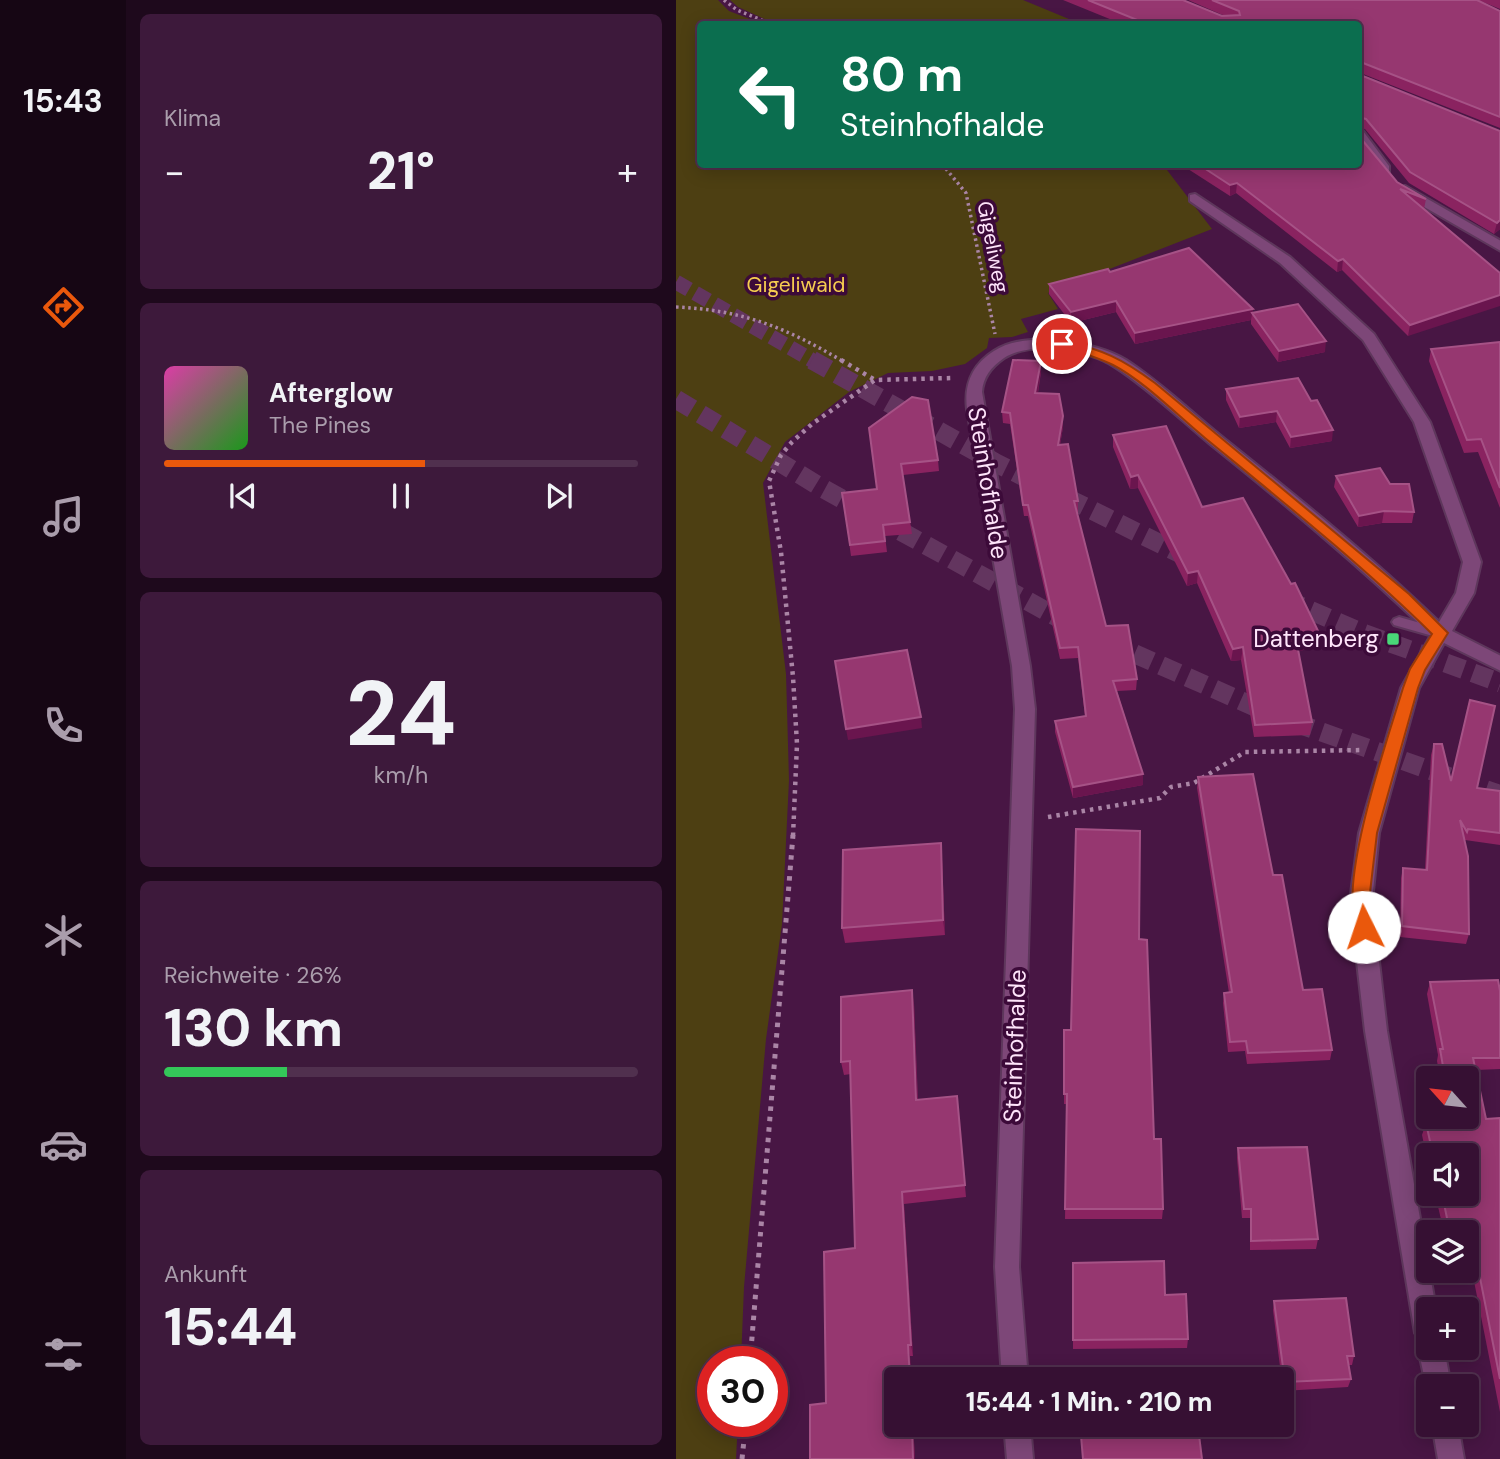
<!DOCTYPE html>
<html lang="de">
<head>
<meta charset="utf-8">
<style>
	body { margin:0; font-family:"DM Sans",sans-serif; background:#3d193b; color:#f1f3f6; height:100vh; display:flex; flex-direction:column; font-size:26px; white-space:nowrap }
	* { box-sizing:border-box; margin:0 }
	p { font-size:23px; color:#aa9dac }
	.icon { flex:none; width:38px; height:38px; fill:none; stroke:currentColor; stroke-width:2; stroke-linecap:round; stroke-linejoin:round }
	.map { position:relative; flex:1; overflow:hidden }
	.details { display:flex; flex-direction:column; gap:14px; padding:14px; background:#1e091c; width:550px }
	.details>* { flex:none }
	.guide { position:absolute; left:21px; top:21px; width:665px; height:147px; border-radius:7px; box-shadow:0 4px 18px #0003,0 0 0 2px #50304e; background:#0b6e4f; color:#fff; overflow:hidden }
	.needle { width:46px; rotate:297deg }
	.fabs { position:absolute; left:740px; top:1066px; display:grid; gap:14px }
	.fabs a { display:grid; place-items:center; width:63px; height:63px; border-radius:7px; background:#361033; box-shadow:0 4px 18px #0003,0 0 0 2px #50304e; font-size:35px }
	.speed { position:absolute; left:21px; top:1346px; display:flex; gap:14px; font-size:35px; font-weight:700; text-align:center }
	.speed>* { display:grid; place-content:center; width:91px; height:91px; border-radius:50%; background:#361033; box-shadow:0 4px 18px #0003,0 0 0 2px #50304e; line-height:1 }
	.speed .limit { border:10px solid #d22; background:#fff; color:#111 }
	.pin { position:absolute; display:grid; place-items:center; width:60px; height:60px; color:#fff; margin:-30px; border:4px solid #fff; border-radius:50%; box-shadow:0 2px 7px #0007 }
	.me { position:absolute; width:77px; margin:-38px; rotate:356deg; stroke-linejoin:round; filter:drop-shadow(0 0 5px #0008) }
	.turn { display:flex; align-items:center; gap:24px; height:147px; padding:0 28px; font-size:32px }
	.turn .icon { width:91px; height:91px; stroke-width:2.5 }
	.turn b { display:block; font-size:49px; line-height:60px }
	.big { font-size:52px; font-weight:800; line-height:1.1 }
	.details .card { flex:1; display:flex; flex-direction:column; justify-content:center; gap:10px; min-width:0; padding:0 24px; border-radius:10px; background:#3d193b }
	.details .dial { align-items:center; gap:0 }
	.dial b { font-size:91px; line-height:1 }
	.song { display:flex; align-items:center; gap:21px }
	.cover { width:84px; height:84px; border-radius:10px; background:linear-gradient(135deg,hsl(320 70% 55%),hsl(120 70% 35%)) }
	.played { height:7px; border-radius:4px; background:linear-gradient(90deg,#ea580c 55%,#50304e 55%) }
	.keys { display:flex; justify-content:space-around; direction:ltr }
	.heat { display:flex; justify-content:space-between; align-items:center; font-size:38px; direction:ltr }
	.charge { height:10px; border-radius:5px; background:linear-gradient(90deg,#34c759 26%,#50304e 0) }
	.trip { position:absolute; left:208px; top:1367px; width:410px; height:70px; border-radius:7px; background:#361033; box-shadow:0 4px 18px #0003,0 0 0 2px #50304e; font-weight:800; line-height:70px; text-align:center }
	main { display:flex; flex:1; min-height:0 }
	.tab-bar { display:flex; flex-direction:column; width:126px; justify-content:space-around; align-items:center; background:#160614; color:#aa9dac }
	.tab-bar .icon { width:49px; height:49px }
	.tab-bar .on { color:#ea580c }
	.tab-bar b { font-size:32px; color:#f1f3f6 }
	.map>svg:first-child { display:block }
</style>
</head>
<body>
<main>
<nav class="tab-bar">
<b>15:43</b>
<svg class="icon on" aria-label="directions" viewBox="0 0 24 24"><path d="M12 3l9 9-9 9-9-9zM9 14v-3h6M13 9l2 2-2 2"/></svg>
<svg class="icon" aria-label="music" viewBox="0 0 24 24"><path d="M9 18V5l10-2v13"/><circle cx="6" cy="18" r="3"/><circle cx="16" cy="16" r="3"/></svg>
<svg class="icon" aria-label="phone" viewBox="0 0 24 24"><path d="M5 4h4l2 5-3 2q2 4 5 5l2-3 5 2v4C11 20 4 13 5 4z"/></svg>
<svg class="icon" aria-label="climate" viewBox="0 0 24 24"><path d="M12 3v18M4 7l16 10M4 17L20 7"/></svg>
<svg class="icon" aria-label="car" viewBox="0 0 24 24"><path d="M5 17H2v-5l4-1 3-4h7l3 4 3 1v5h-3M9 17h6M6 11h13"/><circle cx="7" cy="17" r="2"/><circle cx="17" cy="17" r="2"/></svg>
<svg class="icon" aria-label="filters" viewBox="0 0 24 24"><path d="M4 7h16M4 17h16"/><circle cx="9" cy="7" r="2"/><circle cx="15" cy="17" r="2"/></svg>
</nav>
<section class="details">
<div class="card"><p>Klima</p>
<div class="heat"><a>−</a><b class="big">21°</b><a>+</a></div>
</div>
<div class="card">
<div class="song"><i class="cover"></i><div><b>Afterglow</b><p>The Pines</p></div></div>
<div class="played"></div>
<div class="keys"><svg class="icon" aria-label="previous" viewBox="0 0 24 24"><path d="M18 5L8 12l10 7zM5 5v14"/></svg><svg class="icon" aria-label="pause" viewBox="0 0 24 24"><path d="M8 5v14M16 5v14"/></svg><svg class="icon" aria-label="next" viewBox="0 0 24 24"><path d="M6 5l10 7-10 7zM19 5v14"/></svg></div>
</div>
<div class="card dial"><b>24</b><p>km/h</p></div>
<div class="card"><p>Reichweite · 26%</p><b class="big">130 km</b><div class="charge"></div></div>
<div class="card"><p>Ankunft</p><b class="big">15:44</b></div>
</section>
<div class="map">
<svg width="825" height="1459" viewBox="0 0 825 1459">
	<rect width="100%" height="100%" fill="#481644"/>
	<path fill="#4d3f12" d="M0 0H42L53 11 87 24H24V164L502 165 491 170 536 229 372 293 382 309 345 319 352 332 336 337 313 338 311 348 289 364 256 371 212 373 173 392 109 442 87 483 110 674 113 780 106 924 90 1039 68 1287 65 1361 37 1362V1421H62L60 1459H0Z
		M54 0H347L405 24H100L62 7Z"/>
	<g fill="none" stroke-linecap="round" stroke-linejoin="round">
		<path stroke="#63355f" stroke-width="15" stroke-dasharray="15 7" stroke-linecap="butt" d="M0 282 139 362"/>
		<path stroke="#63355f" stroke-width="19" stroke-dasharray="19 10" stroke-linecap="butt" d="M136 360 320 463 517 560
			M0 399 146 488 399 627
			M608 599 687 633 825 683
			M432 642 597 715 825 795"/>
		<g stroke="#5e375c" stroke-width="4">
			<path id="service" d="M723 617 769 630 771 633 764 638 718 625 716 622 718 619Z"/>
		</g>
		<g stroke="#5e375c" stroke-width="4">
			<path id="minor" d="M682 130 687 131 713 166V172H703L682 144Z
				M729 186 825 241V251L724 193V187Z
				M519 194 614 257 698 334 754 422 805 562 798 593 776 631 825 656V671L768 643 743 688 703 833 696 901 711 1031 760 1309H752V1348H768L775 1386H752V1394L742 1348 745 1342 739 1333 689 1031 674 901 683 833 725 688 755 635C685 567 610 505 534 444 504 419 472 388 439 367 413 350 355 340 328 358 315 367 307 377 306 392L354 666 359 709 343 1267 352 1379H326L319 1267 339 709 336 666 291 409C288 384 296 365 318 351 350 330 419 341 450 360 483 381 515 412 545 436 620 496 695 556 763 622L780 593 787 562 738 422 687 340 604 263 514 201V195Z
				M328 1424H354L357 1459H331Z
				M756 1424H782L788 1459H762Z"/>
		</g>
		<path stroke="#aa85a6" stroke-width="3.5" stroke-dasharray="2.5 3.5" stroke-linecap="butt" d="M48 0 61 10 95 24
			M266 164 290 193 319 334
			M0 307C67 310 111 328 168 362"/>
		<path stroke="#aa85a6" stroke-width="4.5" stroke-dasharray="3.5 5" stroke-linecap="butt" d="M165 360 199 380
			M372 817 484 798 495 787 518 783 569 752 688 750
			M117 836 121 744 117 677 105 552 93 481 105 455 116 442 136 424 199 380 276 378"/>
		<path stroke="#aa85a6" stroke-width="5" stroke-dasharray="4.5 6" stroke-linecap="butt" d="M74 1362 117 835
			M66 1459 70 1421"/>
		<use href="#service" fill="#7d4778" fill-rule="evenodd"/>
		<use href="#minor" fill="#7d4778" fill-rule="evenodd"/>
	</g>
	<path fill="#8a2360" d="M387 0H507L546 16H549L512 0H801L824 11V128L682 72V24H446Z
		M802 0H824V9Z
		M682 74 824 131V229L818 234 733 183 689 129 682 128Z
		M512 164H682L721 182 750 199 748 209 824 273 732 336 666 270 661 272 560 193 554 196 512 169Z
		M434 272 577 309 576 313 649 352 602 362 575 324V320L459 344 440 312 395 323 373 294V284Z
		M824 342V508L802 452 788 453 753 361 755 349Z
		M365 361V372L362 393 387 416V427L384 445 402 501V512H401L430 626 461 679 460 690 441 691 467 774V785L397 798 379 732V721L409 716 402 658 384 659 352 516H348L334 424 327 423 326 412Z
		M622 378 656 441 614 448 600 422 563 428 550 400V389Z
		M193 428 262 460 263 471 227 475 236 534 209 536 211 552 175 556 166 493 201 489Z
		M437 435 526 507 642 647 622 651 636 722 634 735 578 737 565 660 555 661 521 583 511 586 462 488 454 489 437 447Z
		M660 476 714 484 738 512 736 523H706L682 527 658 487Z
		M758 744 775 781 801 788 824 791V845L789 840V841L793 934 790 944 724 937 725 878 727 868 749 870 755 755Z
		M522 777 597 875 627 990 656 1050 654 1060 571 1064 569 1051 552 1052 547 1003 548 993H553L521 788Z
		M265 843 266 859 269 935 169 943 166 928Z
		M463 939 478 1139 487 1209 486 1219H389L391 1104H388V1094L395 1030Z
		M754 982 824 991V1069L800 1070 810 1119 824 1118V1412L791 1246V1232H768L759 1194H791V1155H752V1163L746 1135 750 1123 771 1122 770 1116H791V1078H764L761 1061 762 1055 751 994Z
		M238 1003 242 1100 281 1096 290 1197 228 1204 237 1356H234L235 1379H220L237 1424 239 1459H134L150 1403 179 1248 175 1074 168 1075 165 1062Z
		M562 1148 642 1239 640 1249 574 1250V1218H566L561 1158Z
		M397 1263 489 1295 512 1339 511 1348 397 1349Z
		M598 1301 678 1356 676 1365H673L675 1379 672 1387 607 1391 597 1310Z"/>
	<path fill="#6a154e" d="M561 183 560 193 554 196V185Z
		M824 220V229L818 234 821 223Z
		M667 259 666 270 661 272 662 261Z
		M824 295V306L732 336 734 325Z
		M440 301V312L395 323V312Z
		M577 309 575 320 459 344V333Z
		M650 341 649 352 602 362 603 351Z
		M365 361V372L360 404 359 393Z
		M601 411 600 422 563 428 564 417Z
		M387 416V427L382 456V445Z
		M657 430 656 441 614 448 615 437Z
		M462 475V488L454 489 455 477Z
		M708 511 706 523 682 527 683 516Z
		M522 571 521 583 511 586 512 573Z
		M644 635 642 647 618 652 620 639Z
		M567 647 565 660 555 661 557 649Z
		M245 717 246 728 172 740 170 729Z
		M467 774V785L397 798V787Z
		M265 843 266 859 269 935 267 920Z
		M236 990 238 1003 242 1113 240 1100Z
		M226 1192 228 1204 237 1356 235 1345Z
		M232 1345 234 1356 235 1379H234Z
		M236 1424H237L239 1459H237Z"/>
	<path fill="#963770" stroke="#a65286" stroke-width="2" d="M412 0H507L546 16 564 15 563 11 536 0H801L824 11V117L682 61V24H471Z
		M682 74 824 131V220L821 223 734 172 690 119 682 117Z
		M682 135 721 182 750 199 724 189 824 273V295L734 325 667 259 662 261 561 183 554 185 522 164H682Z
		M513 248 577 309 459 333 440 301 395 312 373 284 432 269 434 272Z
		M622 304 650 341 603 351 576 313Z
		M824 342V488L805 439 791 440 755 349Z
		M337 360 365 361 359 393 383 394 387 416 382 445 392 444 402 501H398L430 626 452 625 461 679 437 681 467 774 397 787 379 721 410 716 402 647 384 648 352 505H347L334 413 326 412Z
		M622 378 635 401 641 400 657 430 615 437 601 411 564 417 550 389Z
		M236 397 252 400 262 460 225 464 234 522 207 525 209 541 174 545 166 493 201 489 193 428Z
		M490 426 526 507 567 498 615 584 619 583 644 635 620 639 636 722 579 725 567 647 557 649 522 571 512 573 462 475 455 477 437 435Z
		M704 468 714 484H733L738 512 708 511 683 516 660 476Z
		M231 650 245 717 170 729 159 661Z
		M794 700 819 706 801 788 824 791V833L792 829 791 832 784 820 792 856 793 934 726 926 727 868 751 870 758 744H766L775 781Z
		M577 774 597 875H606L627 990 646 989 656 1050 572 1053 570 1041 554 1042 548 993 556 992 522 777Z
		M400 829 464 831 463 939 471 940 478 1139H485L487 1209H389L391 1094H388V1030H395Z
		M265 843 267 920 166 928 167 850Z
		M822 980 824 991V1058H797L810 1119 824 1118V1379L793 1222 772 1223 766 1194H791V1155H757L750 1123 777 1121 776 1116H791V1078H769L764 1049H767L754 982Z
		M236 990 240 1100 281 1096 289 1185 226 1192 235 1345H232L234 1379H220V1424H236L237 1459H134V1405L150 1403 148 1252 179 1248 174 1061 165 1062V997Z
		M631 1147 642 1239 575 1241V1209H568L562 1148Z
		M488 1261 489 1295 510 1294 512 1339 397 1340V1263Z
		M670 1298 678 1356H671L675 1379 609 1382 598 1301Z
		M404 1424H450L451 1433 522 1427 526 1459H407Z"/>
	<path fill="#ea580c" stroke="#983908" stroke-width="2" d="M386 340C427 350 445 358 479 383L733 594 772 633 749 670 742 688 701 833 693 901 697 927 694 932 688 934 682 932C659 888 712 738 727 688L734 669 756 634C685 564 606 501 529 438 501 415 468 381 437 365 419 356 400 351 381 346L379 344Z"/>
	<rect fill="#49d778" stroke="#3c0a39" stroke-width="2.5" x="710" y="632" width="14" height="14" rx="3.5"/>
	<g text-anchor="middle" stroke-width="7" stroke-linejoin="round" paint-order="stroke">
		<g font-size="21" fill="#fee4fa" stroke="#3c0a39">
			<text transform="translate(317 247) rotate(79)" y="7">Gigeliweg</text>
		</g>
		<g font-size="21" fill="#f6cd50" stroke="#3c0a39">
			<text x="120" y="292">Gigeliwald</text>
		</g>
		<g font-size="24" fill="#fee4fa" stroke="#3c0a39">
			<text transform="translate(312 483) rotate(81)" y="8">Steinhofhalde</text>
			<text transform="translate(339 1046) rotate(-88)" y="8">Steinhofhalde</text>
		</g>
		<g font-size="24" fill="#fee4fa" stroke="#3c0a39" text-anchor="end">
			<text x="703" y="647">Dattenberg</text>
		</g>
	</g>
</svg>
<div class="fabs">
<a><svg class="needle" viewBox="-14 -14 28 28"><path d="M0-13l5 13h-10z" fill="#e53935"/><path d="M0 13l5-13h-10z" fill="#aa9dac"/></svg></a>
<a><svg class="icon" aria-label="sound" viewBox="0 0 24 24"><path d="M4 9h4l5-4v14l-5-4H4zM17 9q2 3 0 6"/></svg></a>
<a><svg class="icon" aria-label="layers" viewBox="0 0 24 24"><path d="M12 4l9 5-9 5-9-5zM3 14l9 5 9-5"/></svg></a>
<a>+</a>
<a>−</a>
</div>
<div class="speed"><div class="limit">30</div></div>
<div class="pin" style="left:386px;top:344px;background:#d93025"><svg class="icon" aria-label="arrive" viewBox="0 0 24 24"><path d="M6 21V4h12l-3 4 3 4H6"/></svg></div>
<svg class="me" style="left:688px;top:927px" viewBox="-20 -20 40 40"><circle r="19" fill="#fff"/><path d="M0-13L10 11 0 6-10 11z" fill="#ea580c"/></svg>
<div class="trip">15:44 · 1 Min. · 210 m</div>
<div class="guide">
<div class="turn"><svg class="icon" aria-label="left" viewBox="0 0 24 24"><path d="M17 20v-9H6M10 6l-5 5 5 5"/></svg><div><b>80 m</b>Steinhofhalde</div></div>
</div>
</div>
</main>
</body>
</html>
